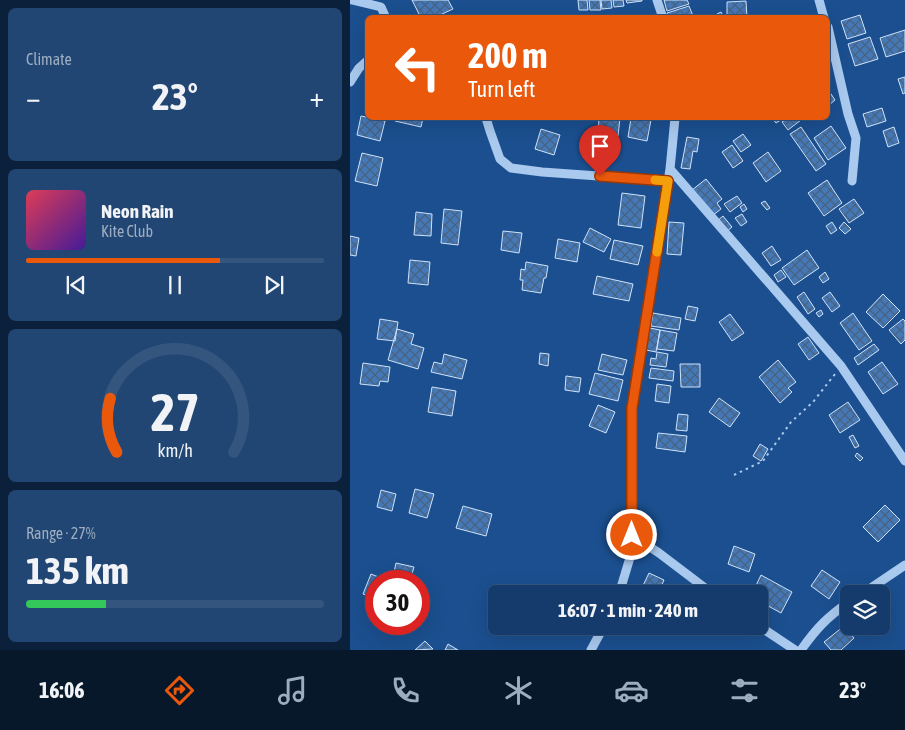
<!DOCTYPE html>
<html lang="en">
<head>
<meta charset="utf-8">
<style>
	body { margin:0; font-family:"Asap Condensed",sans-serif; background:#214673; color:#f1f3f6; height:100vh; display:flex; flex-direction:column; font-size:19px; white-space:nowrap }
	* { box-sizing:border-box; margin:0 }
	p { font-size:16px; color:#9dadc1 }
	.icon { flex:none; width:28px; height:28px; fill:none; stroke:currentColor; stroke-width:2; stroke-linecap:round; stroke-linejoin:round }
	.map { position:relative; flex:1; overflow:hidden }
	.sheet { display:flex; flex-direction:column; gap:8px; padding:8px; background:#0b203b; width:350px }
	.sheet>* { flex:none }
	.banner { position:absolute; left:15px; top:15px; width:465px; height:105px; border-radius:8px; box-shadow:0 5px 20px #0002,0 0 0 1px #33557e; background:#ea580c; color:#fff; overflow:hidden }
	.buttons { position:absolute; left:490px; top:585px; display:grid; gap:10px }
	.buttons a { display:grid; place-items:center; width:50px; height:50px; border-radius:8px; background:#143b6b; box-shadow:0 5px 20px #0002,0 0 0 1px #33557e; font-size:25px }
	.speed { position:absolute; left:15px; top:570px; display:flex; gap:10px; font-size:25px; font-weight:700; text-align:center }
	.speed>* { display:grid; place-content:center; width:65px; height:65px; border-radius:50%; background:#143b6b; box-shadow:0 5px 20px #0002,0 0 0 1px #33557e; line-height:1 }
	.speed .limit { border:8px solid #d22; background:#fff; color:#111 }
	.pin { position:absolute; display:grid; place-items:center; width:42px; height:42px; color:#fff; margin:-51px -21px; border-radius:50% 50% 50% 0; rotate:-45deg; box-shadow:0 0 5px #0007 }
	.pin .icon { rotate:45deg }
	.me { position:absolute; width:55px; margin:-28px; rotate:0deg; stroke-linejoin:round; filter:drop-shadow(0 0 4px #0008) }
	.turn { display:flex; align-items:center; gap:18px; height:105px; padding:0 20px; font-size:22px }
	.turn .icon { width:65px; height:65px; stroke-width:2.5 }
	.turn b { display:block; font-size:35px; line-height:42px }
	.big { font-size:38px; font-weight:700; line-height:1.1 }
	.sheet .widget { flex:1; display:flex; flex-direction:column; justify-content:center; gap:8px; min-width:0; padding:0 18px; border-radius:8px; background:#214673 }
	.sheet .dial { align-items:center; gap:0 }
	.dial svg { height:130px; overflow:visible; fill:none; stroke:#33557e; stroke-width:7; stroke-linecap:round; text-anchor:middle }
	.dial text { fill:#f1f3f6; stroke:none }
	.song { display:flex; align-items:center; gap:15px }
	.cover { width:60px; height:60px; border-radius:8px; background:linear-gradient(135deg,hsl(350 70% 55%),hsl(260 70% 35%)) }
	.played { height:5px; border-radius:2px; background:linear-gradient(90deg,#ea580c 65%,#33557e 65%) }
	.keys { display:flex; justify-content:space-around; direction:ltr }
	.heat { display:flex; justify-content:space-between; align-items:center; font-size:28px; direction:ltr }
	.charge { height:8px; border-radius:4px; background:linear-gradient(90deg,#34c759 27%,#33557e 0) }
	.trip { position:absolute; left:138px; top:585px; width:280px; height:50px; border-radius:8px; background:#143b6b; box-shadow:0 5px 20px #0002,0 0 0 1px #33557e; font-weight:700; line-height:50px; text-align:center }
	.dock { display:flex; height:80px; justify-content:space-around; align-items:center; background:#08182b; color:#9dadc1 }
	.dock .icon { width:35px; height:35px }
	.dock .active { color:#ea580c }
	.dock b { font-size:22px; color:#f1f3f6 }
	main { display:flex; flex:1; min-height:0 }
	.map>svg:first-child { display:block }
</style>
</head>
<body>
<main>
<section class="sheet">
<div class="widget"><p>Climate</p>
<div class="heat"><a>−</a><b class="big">23°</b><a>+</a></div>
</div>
<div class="widget">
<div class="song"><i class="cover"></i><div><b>Neon Rain</b><p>Kite Club</p></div></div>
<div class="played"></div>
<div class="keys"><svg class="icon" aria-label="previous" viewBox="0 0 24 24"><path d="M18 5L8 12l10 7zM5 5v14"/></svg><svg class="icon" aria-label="pause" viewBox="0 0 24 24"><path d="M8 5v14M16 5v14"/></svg><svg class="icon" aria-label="next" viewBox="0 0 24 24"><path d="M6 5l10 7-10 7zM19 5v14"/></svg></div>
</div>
<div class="widget dial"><svg viewBox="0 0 100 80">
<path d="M14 69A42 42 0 1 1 86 69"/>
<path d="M14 69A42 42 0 0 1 10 36" stroke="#ea580c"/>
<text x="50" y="56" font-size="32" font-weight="700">27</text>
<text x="50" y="72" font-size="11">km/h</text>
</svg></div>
<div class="widget"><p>Range · 27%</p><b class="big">135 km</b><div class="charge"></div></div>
</section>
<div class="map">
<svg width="555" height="650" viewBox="0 0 555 650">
	<defs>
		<pattern id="building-cross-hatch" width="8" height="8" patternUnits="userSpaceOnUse" patternTransform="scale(1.25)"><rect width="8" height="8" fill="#4478b7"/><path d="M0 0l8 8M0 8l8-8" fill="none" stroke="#486282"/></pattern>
	</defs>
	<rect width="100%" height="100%" fill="#1b4f8f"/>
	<path fill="url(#building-cross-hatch)" stroke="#cfe3fa" d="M62 0H98L103 9 92 14 93 18H71Z
		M228 0H237L238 10H229Z
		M239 0H250L251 10H240Z
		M251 0H261L262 8 252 9Z
		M263 0H273L274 6 264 7Z
		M276 0H292V1L277 3Z
		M314 0H337L339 4 317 11Z
		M396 1 397 18H377V2Z
		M339 6 343 16 339 18H319L317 13Z
		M371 12 374 18H368L367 14Z
		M510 15 516 33 497 39 491 21Z
		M555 30V51L536 57 530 38Z
		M520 37 528 59 505 66 498 44Z
		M555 77V93L553 94 548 79Z
		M479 91 485 100 478 106V92Z
		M532 108 536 121 517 127 513 114Z
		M11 116 35 121 30 141 7 135Z
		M46 118H73L71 127 45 121Z
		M249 118H270L268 136 248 133Z
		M281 118 301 120 297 141 278 137Z
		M422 118H434L426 123Z
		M438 118H449L451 120 438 130 432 122Z
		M481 126 496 148 478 160 464 138Z
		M451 127 476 164 466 171 440 134Z
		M544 127 549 143 538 147 533 131Z
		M191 129 210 135 204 155 185 149Z
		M393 134 401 145 391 152 383 141Z
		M337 137 349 139 347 152 343 151 340 169 331 168Z
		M382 145 393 161 383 168 372 152Z
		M418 152 431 171 416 182 403 163Z
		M12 153 33 158 27 186 5 181Z
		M356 179 372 199 367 203 371 209 362 216 342 190Z
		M477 180 492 203 474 216 458 193Z
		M272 193 295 196 291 228 268 225Z
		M387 196 392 203 380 212 374 204Z
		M504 199 514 213 499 223 489 209Z
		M415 201 420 208 417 210 411 203Z
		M394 204 397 209 393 212 390 207Z
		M94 209 112 211 108 245 91 243Z
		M66 212 82 214 81 236 64 235Z
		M392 214 397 222 391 226 385 218Z
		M373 216 382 227 375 233 366 222Z
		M319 222 334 223 331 255 317 254Z
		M482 222 487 230 481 234 476 226Z
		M494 222 501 229 495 234 489 228Z
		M240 228 261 239 254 252 233 242Z
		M153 231 172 233 169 253 151 250Z
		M0 236 9 238 6 256 0 255Z
		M208 239 230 243 227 262 205 258Z
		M264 240 293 246 288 265 260 259Z
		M422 246 431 260 421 266 412 253Z
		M457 250 469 268 444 285 432 268Z
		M60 260 80 262 78 285 58 283Z
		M176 262 198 266 196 278H194L191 293 172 290 173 280H170L171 269 175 270Z
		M431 270 436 277 428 282 424 275Z
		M475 272 479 279 473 283 469 277Z
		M247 276 283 284 279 301 243 294Z
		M454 292 465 309 458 314 447 297Z
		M480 292 490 306 482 312 472 298Z
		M533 294 550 311 533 328 516 312Z
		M338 306 348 308 345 321 335 319Z
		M471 310 473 314 469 317 466 313Z
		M303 313 331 318 329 330 301 326Z
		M503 313 522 341 509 350 490 323Z
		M380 314 394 333 382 341 369 322Z
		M30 319 48 322 45 341 27 339Z
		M553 319 555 321V340L551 344 539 330Z
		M300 328 310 330 306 352 296 350Z
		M47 329 64 334 61 344 74 348 68 369 38 360Z
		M310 330 327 333 324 351 307 349Z
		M458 337 469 353 459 360 448 344Z
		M524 344 529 350 508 365 504 358Z
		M307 352 318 354 316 367 300 365 301 358 306 359Z
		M190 353 199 354 198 366 189 364Z
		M94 354 117 360 112 379 81 372 84 362 92 364Z
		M252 354 277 360 273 375 248 370Z
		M428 360 446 382 438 388 442 392 430 403 409 377Z
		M532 362 548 384 533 394 518 372Z
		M13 363 40 367 38 382 30 381 29 386 10 384Z
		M330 364H350V387H331Z
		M301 368 324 371 323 381 299 378Z
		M245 373 273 380 268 401 239 394Z
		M216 376 231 378 229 392 215 390Z
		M307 384 321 386 319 403 305 401Z
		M82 387 106 391 102 416 78 412Z
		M369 398 390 413 380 427 359 412Z
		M498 402 510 420 490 433 479 415Z
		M248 405 265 412 256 433 239 426Z
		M328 414 338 415 337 431 326 430Z
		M308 433 337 436 335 452 306 448Z
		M503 435 509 446 505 448 499 437Z
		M410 444 418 449 411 461 403 456Z
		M507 453 513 458 510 461 505 456Z
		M65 489 84 494 77 518 59 513Z
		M31 490 46 494 42 511 27 507Z
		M535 505 550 520 528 542 513 527Z
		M113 506 142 514 136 536 106 528Z
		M384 546 405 554 399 572 378 564Z
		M46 563 64 567 60 581H42Z
		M472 570 490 582 479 599 461 586Z
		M299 573 314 580 308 594H289Z
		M21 574 36 580 35 581H26V599L13 594Z
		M411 575 442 592 431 613 409 601V594H402Z
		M494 626 504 638 491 650H481L474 642Z
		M75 641 83 649 65 650Z
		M98 644 108 650H95Z"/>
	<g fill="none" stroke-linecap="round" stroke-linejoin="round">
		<path stroke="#a9c9ee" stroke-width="2" stroke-dasharray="2.5 4" stroke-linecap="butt" d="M384 475 413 461 441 422 463 402 485 374"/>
		<path stroke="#a9c9ee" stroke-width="9" d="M2 0 31 7 36 18
			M307 0 313 18
			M469 0 474 18
			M478 27 498 114 506 138 502 181
			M0 82 9 68 18 60
			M136 118 140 131 150 159 161 168 192 172 319 181
			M320 169 491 366 555 461
			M282 535 309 553 363 594
			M269 594 282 551V408L320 169 325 118
			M512 594 555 565
			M409 626 445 650
			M241 650 254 626
			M451 650C466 629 477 617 499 602"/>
	</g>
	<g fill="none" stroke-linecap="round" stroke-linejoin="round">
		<g stroke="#983908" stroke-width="12">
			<path id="route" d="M250 176 318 181 282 408V535"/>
		</g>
		<use href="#route" stroke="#ea580c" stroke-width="9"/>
		<path stroke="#f59e0b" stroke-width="9" d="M305 180 318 181 307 252"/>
	</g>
</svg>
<div class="buttons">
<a><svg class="icon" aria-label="layers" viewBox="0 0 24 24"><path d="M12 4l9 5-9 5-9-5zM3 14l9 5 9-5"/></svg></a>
</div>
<div class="speed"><div class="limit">30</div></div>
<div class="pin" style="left:250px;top:176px;background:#d93025"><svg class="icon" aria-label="arrive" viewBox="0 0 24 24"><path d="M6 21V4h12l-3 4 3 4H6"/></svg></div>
<svg class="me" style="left:282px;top:535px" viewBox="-20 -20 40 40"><circle r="17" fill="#ea580c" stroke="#fff" stroke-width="3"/><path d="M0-11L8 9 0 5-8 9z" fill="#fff"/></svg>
<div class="trip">16:07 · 1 min · 240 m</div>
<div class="banner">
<div class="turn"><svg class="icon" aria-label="left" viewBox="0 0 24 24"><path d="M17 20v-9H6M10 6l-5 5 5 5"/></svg><div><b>200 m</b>Turn left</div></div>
</div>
</div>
</main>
<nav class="dock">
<b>16:06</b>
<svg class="icon active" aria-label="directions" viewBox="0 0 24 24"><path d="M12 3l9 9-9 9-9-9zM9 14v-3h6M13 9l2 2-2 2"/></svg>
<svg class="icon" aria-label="music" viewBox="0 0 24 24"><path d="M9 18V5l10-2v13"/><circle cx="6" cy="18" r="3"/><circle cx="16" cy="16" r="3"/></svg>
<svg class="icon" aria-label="phone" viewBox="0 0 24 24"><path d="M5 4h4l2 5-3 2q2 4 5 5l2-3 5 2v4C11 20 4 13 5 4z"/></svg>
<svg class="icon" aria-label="climate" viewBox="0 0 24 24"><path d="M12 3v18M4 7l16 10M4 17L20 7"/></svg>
<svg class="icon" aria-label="car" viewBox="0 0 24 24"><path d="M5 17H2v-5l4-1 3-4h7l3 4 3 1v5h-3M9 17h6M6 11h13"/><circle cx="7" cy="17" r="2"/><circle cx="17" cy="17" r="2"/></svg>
<svg class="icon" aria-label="filters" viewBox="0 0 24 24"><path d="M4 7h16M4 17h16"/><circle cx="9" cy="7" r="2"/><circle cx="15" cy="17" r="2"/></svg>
<b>23°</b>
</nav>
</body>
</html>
